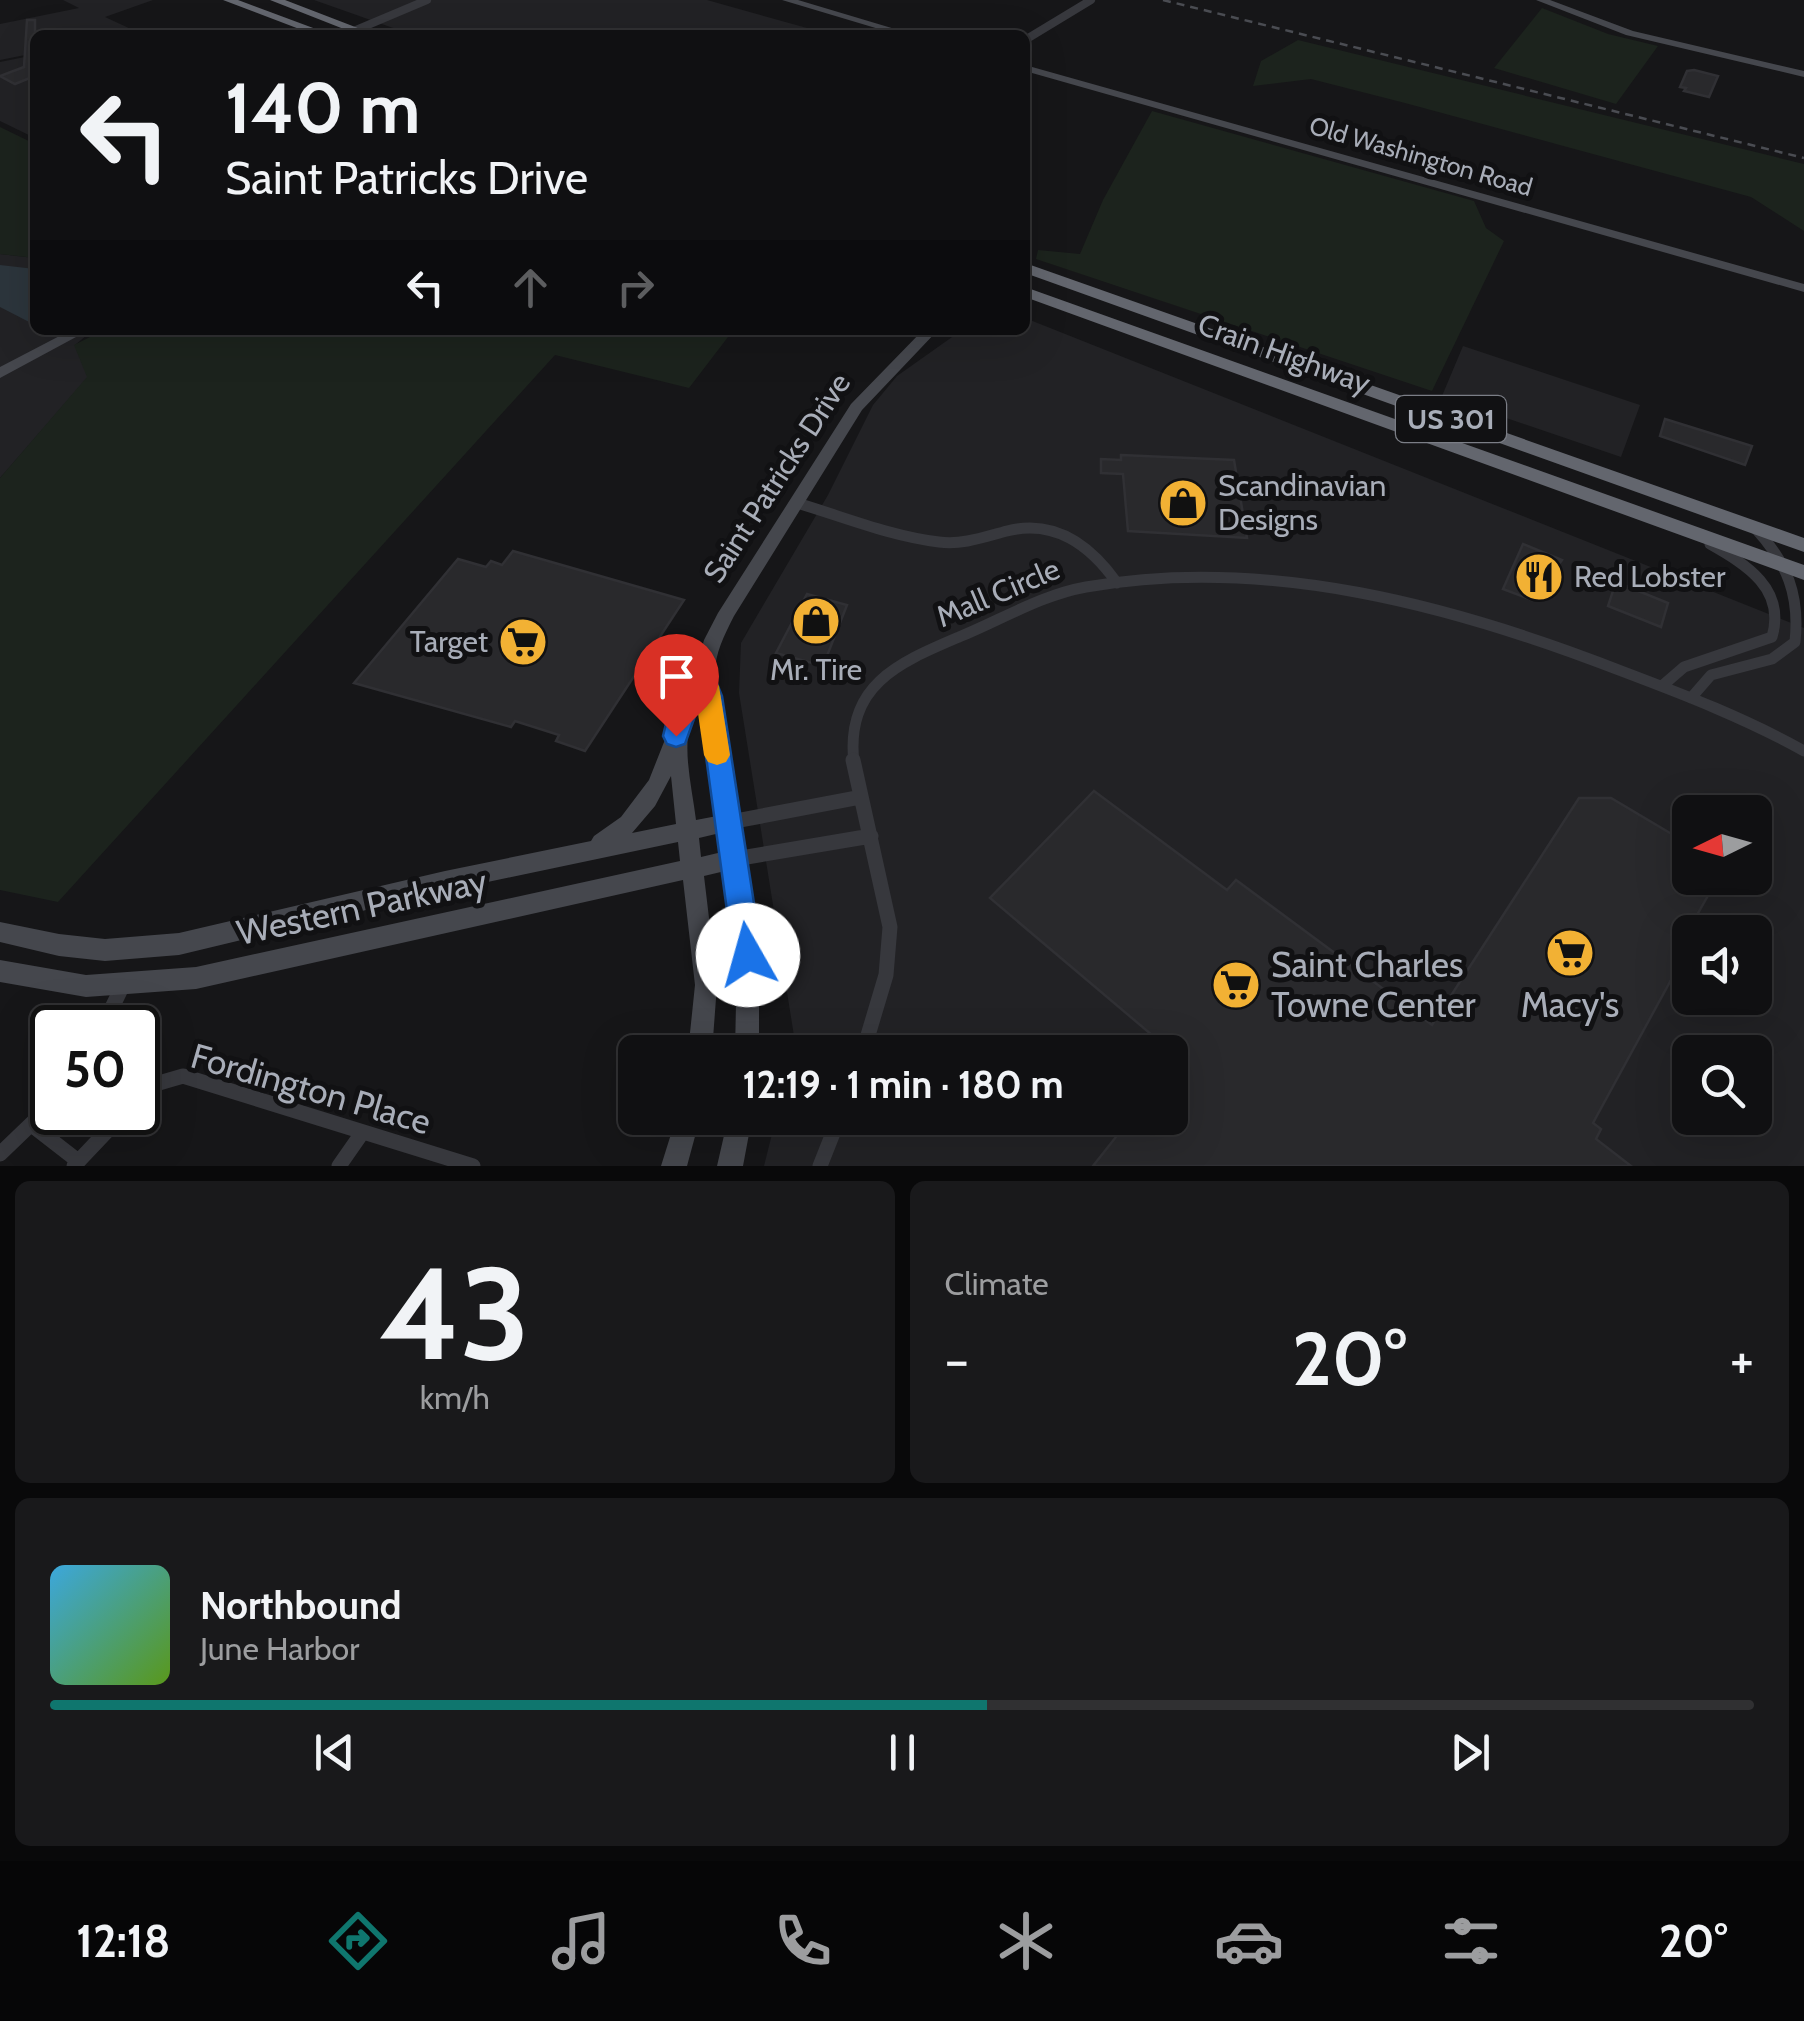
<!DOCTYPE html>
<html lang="en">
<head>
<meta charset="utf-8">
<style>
	body { margin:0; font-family:Cabin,sans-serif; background:#19191b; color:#f1f3f6; height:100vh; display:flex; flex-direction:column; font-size:38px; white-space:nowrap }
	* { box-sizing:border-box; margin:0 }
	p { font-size:32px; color:#9c9d9f }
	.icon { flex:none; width:55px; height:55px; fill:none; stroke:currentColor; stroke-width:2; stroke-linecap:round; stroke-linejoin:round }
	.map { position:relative; height:1166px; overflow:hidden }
	.details { display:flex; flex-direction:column; gap:15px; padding:15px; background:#09090a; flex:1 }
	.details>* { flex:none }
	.guide { position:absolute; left:30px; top:30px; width:1000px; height:305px; border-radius:15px; box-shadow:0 10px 40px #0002,0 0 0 2px #303032; background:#101012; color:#f1f3f6; overflow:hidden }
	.needle { width:65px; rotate:265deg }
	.controls { position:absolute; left:1672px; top:795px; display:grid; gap:20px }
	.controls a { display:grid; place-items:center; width:100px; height:100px; border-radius:15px; background:#101012; box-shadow:0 10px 40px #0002,0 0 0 2px #303032; font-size:50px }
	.speed { position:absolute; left:30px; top:1005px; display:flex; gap:20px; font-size:50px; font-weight:700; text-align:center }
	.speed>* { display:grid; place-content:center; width:130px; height:130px; border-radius:50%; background:#101012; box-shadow:0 10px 40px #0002,0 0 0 2px #303032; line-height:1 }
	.speed .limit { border:5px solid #111; border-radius:15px; background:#fff; color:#111 }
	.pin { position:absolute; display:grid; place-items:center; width:85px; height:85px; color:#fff; margin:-102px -42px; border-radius:50% 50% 50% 0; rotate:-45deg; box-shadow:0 0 10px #0007 }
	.pin .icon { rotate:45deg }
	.me { position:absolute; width:110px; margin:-55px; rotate:353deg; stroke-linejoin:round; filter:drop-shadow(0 0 8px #0008) }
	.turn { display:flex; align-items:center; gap:35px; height:210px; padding:0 30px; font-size:45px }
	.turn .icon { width:130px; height:130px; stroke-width:2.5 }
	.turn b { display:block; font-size:70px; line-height:85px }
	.lanes { display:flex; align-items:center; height:95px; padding:0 30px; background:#0003; justify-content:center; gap:50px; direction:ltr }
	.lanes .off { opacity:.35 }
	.big { font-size:75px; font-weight:700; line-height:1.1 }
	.details .card { flex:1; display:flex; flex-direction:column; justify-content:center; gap:15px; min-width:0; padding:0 35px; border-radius:15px; background:#19191b }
	.details .dial { align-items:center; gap:0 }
	.dial b { font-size:130px; line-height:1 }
	.song { display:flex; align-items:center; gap:30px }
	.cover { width:120px; height:120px; border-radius:15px; background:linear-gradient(135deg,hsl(200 70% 55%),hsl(90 70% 35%)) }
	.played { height:10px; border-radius:5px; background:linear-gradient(90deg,#0f766e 55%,#303032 55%) }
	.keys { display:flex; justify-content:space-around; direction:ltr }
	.heat { display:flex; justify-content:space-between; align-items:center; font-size:55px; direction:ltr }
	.details .tiles { flex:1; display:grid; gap:15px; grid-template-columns:1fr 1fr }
	.card:last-child { grid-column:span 2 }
	.trip { position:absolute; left:618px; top:1035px; width:570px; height:100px; border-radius:15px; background:#101012; box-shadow:0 10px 40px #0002,0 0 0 2px #303032; font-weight:700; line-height:100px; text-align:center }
	.tab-bar { display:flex; height:160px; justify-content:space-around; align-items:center; background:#060607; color:#9c9d9f }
	.tab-bar .icon { width:70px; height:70px }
	.tab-bar .active { color:#0f766e }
	.tab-bar b { font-size:45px; color:#f1f3f6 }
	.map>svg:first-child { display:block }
</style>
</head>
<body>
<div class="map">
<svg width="1804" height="1166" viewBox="0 0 1804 1166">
	<rect width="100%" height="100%" fill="#161618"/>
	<path fill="#222225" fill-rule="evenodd" d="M63 0H153L105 17 133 30 120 35H35V53L0 60V24L79 8Z
		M314 0H707L832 35H413Z
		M35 55V138L0 121V62Z
		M0 254 35 258V330H93L75 345 88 377 0 478Z
		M1025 318 1804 628V1166H764L776 1118H1170V1052H792L795 1042 739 693 741 643 828 495 873 405 897 376 962 330H1025ZM1690 812H1755V878H1690ZM1690 932H1755V998H1690ZM1690 1052H1755V1118H1690Z
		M1463 346 1640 405 1621 457 1442 396Z"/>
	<path fill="#1c231d" d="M1542 8 1608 34 1658 46 1616 104 1494 68Z
		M1298 40 1804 164V231L1751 197 1405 103 1311 79 1253 86 1261 61Z
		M1152 111 1474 201 1486 228 1504 241 1432 391 1036 259 1038 250 1080 254 1103 200Z
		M0 127 35 144V258L0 254Z
		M104 330H444L454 335 466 330H704L728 337 689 388 555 355 58 902 0 890V478L87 377 74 345Z"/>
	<path fill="#2c353c" d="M0 265 35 269V325L0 307Z"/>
	<path fill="#29292c" stroke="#303034" stroke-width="2.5" d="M27 20H35V76L15 84 0 76 24 67Z
		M1694 70 1718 76 1709 97 1684 91 1686 88 1680 87 1687 71Z
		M1665 419 1752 446 1745 465 1660 436Z
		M1121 455 1234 460 1247 538 1128 531 1123 474 1101 473V459L1121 460Z
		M1523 544 1562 560 1532 600 1503 589Z
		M513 551 684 600 585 751 556 741 559 735 515 721 511 727 354 683 458 559 486 567 491 561 502 565Z
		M1616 582 1668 603 1661 627 1608 606Z
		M807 594 847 605 823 666 776 653Z
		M1094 791 1227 890 1236 880 1432 1025 1579 798H1611L1690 845V878H1718L1685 936 1690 945 1593 1123 1601 1129 1596 1139 1631 1166H1093L1131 1118H1170V1067L1178 1057 990 898Z"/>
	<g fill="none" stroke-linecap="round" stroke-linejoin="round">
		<path stroke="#37383d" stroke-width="8" d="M356 30 427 0
			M1025 40 1091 0"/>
		<path stroke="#37383d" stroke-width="11" d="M797 503C844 517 890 536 939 542 963 545 984 537 1007 531 1055 519 1090 545 1117 583
			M1662 686 1684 667 1772 637C1786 589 1747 565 1710 544
			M1691 698 1711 675 1772 659 1795 642C1800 595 1787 563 1756 529
			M854 763C845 685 898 663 959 637 1001 620 1041 595 1086 587 1268 555 1455 606 1624 672 1685 695 1747 719 1804 751"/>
		<path stroke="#37383d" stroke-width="15" d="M853 760 890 927 886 975 863 1052
			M730 822 861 797
			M735 859 871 836
			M102 1028 124 983
			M138 1099 159 1083 183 1076 473 1166
			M33 1126 78 1161
			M0 1154 52 1104
			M74 1166 125 1112
			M339 1166 362 1133
			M820 1166 839 1118"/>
		<path fill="#45474d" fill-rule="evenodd" d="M782 0H798L915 35H899Z
			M1536 0H1550L1633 31 1804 71V77L1626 35Z
			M1025 65 1804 284V292L1025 71Z
			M71 330H89L0 378V367Z
			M923 330H938L862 410 734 616C720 644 708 667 720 697L759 955V1052H735L737 955 725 871 704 876 717 985 712 1052H688L695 985 683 880 196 989 86 997 0 982V960L86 975 196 967 680 861 678 842 445 891 179 955 105 961 59 956 0 942V922L59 934 105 939 179 933 445 871 591 841 594 836 621 817 649 780 666 737 672 710 694 676 704 640 718 613 851 404ZM701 697 717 816 696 820C691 779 677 734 701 697ZM671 776 676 824 632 833 655 806ZM720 833 722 852 701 857 699 838Z
			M676 1118H700L687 1166H661Z
			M728 1118H752L743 1166H717Z"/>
		<path fill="#63666e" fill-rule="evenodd" d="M223 0H238L332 35H315Z
			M270 0H285L376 35H359Z
			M1025 263 1804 538V552L1025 273Z
			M1025 287 1804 565V580L1025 297Z"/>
		<path stroke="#4a4c52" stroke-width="2.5" stroke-dasharray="8 6" stroke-linecap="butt" d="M1163 0 1804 158"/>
	</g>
	<path fill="#1a73e8" stroke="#114b97" stroke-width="2.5" d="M703 668 712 671 722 696 762 955 758 965 748 969 737 965 733 955 699 705 685 744 676 747 667 744 663 736C668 713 679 676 703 668Z"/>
	<path fill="#f59e0b" d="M706 676 715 679 719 686 730 755 726 762 717 765 708 762 704 755 694 686 698 679Z"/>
	<defs>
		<g id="shop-disc" transform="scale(2.5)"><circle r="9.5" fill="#f2b134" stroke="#111113"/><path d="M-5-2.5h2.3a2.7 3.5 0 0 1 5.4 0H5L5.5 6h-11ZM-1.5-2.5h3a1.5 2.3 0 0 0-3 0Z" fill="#111"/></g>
		<g id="restaurant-disc" transform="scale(2.5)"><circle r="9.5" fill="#f2b134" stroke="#111113"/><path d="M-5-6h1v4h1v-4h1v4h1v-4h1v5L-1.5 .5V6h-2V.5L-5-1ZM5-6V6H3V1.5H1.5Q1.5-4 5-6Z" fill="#111"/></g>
		<g id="supermarket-disc" transform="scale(2.5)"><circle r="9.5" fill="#f2b134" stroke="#111113"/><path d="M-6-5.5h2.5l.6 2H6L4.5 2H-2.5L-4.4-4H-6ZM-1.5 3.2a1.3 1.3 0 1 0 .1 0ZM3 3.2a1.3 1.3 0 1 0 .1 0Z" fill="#111"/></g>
	</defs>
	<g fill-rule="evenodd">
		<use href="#shop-disc" x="1183" y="503"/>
		<use href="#restaurant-disc" x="1539" y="577"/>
		<use href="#shop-disc" x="816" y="621"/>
		<use href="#supermarket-disc" x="523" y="642"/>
		<use href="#supermarket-disc" x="1570" y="953"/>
		<use href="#supermarket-disc" x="1236" y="985"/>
	</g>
	<g text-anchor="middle" stroke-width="10" stroke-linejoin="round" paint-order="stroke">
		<g font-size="25" fill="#a8adb8" stroke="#111113">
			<text transform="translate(1421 156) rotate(16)" y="9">Old Washington Road</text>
		</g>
		<rect fill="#111113" stroke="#7b7e86" stroke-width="2.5" x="1396" y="396" width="110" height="46" rx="8"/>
		<g font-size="28" font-weight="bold" fill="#a8adb8">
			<text x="1451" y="429">US 301</text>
		</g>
		<g font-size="30" fill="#a8adb8" stroke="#111113">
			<text transform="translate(1284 354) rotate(20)" y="10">Crain Highway</text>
			<text transform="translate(777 478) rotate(-57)" y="10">Saint Patricks Drive</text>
			<text transform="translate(998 593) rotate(-23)" y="10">Mall Circle</text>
		</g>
		<g font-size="30" fill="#a8adb8" stroke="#111113" text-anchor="start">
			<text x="1218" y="496">Scandinavian<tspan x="1218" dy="34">Designs</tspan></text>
			<text x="1574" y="587">Red Lobster</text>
			<text x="488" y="652" text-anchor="end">Target</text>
			<text x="816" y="680" text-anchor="middle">Mr. Tire</text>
		</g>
		<g font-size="35" fill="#a8adb8" stroke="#111113">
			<text transform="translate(362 907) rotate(-12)" y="12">Western Parkway</text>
			<text transform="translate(311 1089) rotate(16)" y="12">Fordington Place</text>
		</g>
		<g font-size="35" fill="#a8adb8" stroke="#111113" text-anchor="start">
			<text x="1271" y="977">Saint Charles<tspan x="1271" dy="40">Towne Center</tspan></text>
			<text x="1570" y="1017" text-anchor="middle">Macy's</text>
		</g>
	</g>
</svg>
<div class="controls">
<a><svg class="needle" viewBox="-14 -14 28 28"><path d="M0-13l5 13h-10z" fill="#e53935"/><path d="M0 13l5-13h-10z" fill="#9c9d9f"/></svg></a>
<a><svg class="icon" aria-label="sound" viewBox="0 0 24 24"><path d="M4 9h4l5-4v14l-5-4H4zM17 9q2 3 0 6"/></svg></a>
<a><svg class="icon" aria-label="search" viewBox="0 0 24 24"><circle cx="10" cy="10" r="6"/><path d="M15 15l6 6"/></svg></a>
</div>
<div class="speed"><div class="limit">50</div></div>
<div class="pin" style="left:676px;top:736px;background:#d93025"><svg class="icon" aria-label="arrive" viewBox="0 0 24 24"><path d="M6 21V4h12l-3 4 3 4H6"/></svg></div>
<svg class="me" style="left:748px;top:955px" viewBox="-20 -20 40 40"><circle r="19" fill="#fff"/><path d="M0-13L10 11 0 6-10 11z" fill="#1a73e8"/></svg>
<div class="trip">12:19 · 1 min · 180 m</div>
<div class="guide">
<div class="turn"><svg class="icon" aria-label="left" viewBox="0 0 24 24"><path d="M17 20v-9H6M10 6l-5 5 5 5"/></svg><div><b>140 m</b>Saint Patricks Drive</div></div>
<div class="lanes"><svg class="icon" aria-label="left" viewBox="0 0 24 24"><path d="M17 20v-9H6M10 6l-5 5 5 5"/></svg><svg class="icon off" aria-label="ahead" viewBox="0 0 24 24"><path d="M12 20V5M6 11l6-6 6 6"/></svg><svg class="icon off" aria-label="right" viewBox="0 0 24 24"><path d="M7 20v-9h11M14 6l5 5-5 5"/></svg></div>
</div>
</div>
<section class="details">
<div class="tiles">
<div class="card dial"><b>43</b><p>km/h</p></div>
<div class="card"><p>Climate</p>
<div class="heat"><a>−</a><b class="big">20°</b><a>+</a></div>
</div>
<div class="card">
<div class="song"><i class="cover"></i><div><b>Northbound</b><p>June Harbor</p></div></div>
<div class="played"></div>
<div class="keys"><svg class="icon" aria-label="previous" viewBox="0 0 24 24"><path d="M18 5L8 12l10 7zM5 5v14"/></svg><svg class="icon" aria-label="pause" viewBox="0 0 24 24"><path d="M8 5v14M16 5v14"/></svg><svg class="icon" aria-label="next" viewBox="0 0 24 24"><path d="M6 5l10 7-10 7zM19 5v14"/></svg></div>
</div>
</div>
</section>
<nav class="tab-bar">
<b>12:18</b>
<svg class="icon active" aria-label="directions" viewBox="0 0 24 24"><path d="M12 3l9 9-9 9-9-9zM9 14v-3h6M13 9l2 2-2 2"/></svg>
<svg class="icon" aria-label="music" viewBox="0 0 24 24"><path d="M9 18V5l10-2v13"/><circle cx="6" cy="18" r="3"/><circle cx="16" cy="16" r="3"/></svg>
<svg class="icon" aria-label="phone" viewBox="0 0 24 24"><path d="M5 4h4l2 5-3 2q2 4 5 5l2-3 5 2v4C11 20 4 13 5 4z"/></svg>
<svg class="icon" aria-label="climate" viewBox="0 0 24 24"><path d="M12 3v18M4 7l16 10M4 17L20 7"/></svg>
<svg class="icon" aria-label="car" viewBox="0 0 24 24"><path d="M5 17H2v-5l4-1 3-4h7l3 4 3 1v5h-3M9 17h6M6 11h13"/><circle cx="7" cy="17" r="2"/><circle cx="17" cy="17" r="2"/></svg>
<svg class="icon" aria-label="filters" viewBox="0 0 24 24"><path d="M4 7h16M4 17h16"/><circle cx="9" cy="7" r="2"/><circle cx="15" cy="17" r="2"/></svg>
<b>20°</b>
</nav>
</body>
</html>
